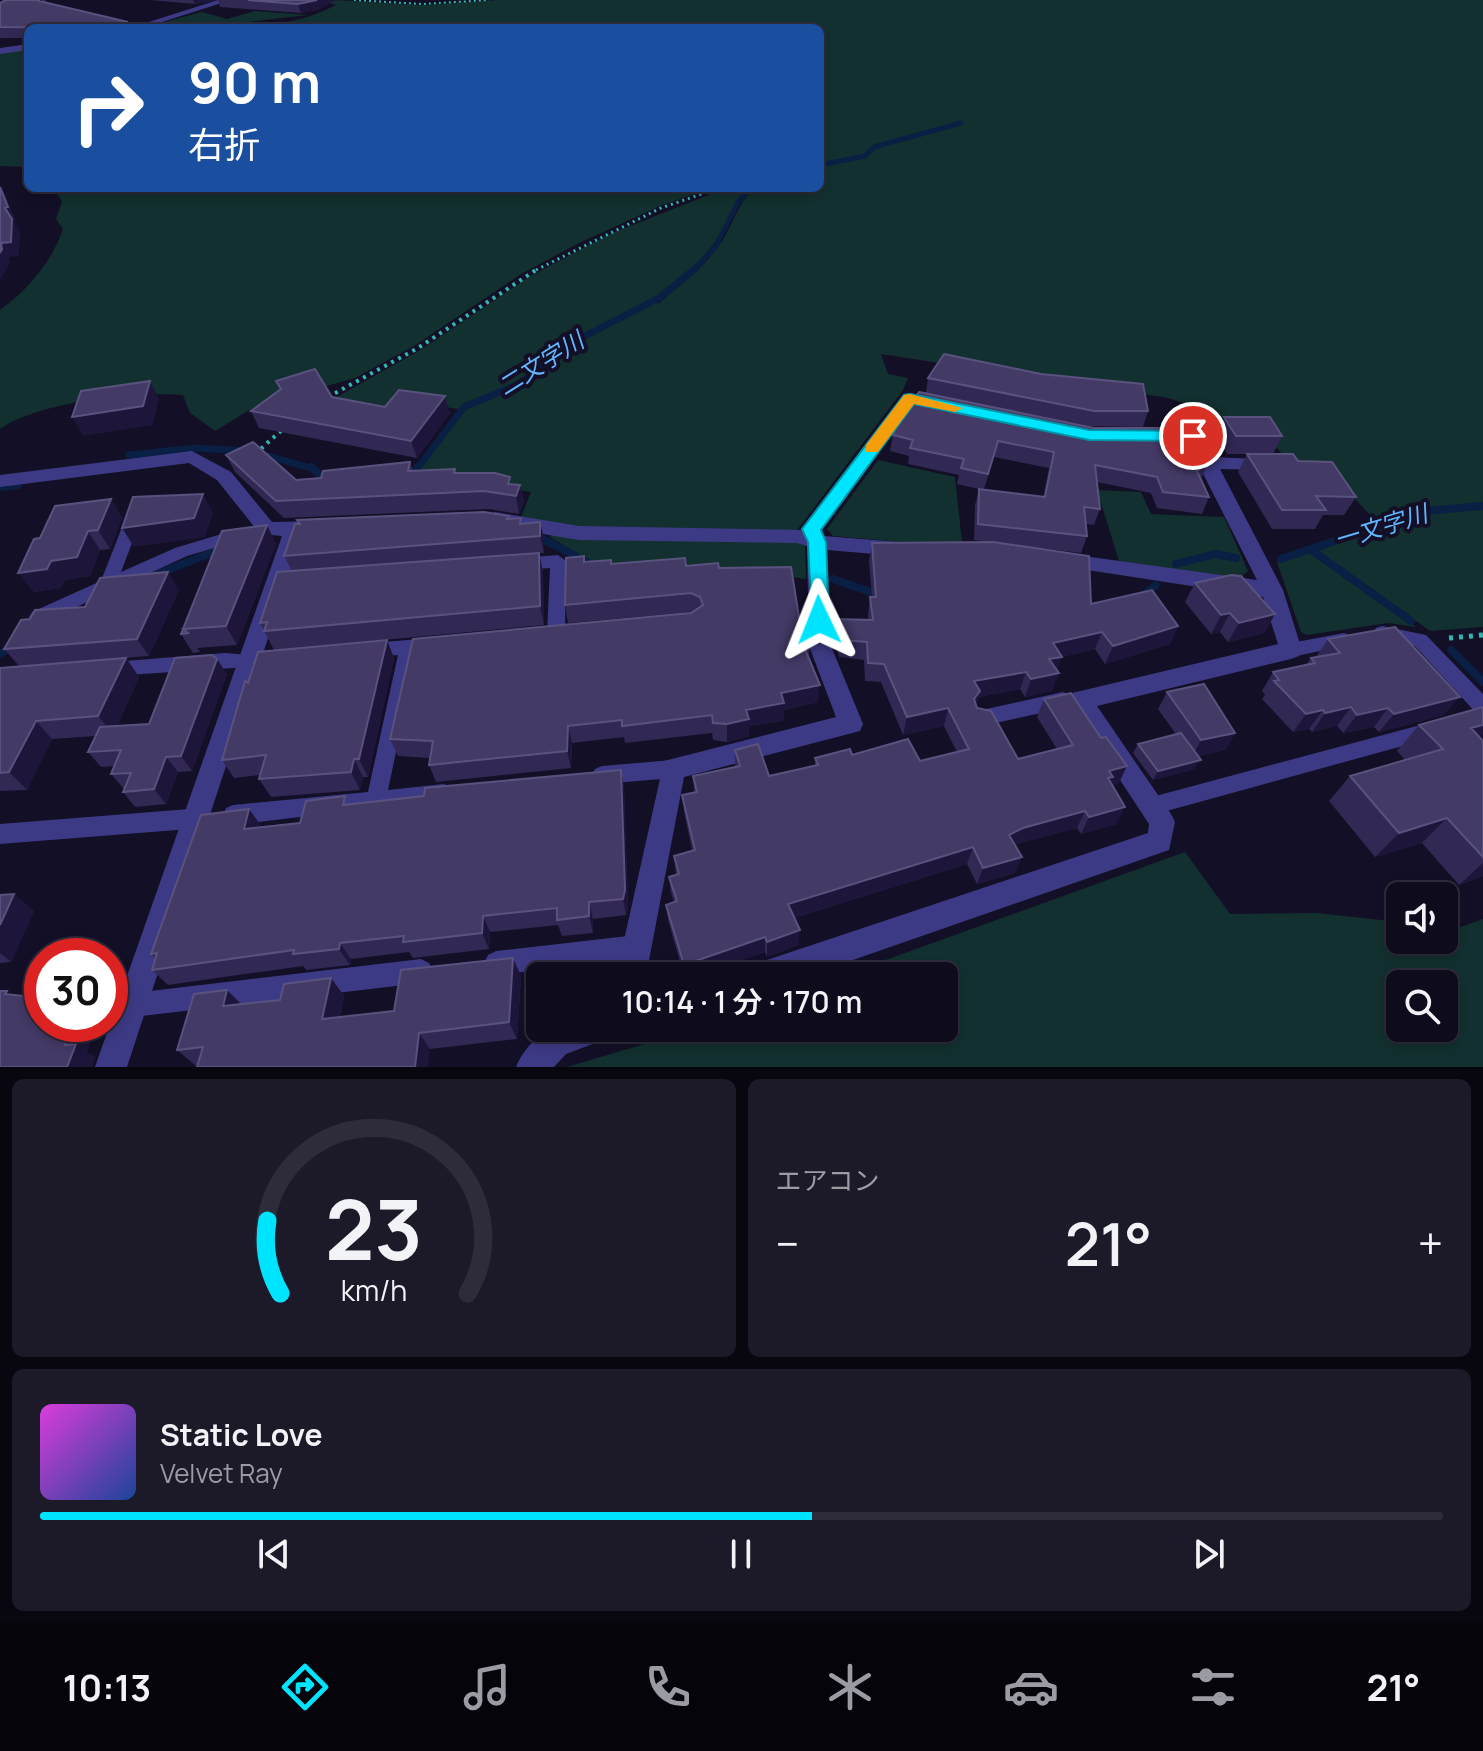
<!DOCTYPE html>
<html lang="ja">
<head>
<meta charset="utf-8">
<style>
	body { margin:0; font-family:Manrope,"Noto Sans JP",sans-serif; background:#1c1929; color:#f1f3f6; height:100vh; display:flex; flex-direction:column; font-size:30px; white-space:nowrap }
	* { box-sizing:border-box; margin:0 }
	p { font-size:26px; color:#9b9ba3 }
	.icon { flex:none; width:44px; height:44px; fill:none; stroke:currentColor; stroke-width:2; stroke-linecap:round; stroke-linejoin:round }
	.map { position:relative; height:1067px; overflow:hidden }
	.panel { display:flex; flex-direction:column; gap:12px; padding:12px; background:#08060f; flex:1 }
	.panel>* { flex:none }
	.hud { position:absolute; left:24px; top:24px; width:800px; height:168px; border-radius:12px; box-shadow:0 4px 12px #0003,0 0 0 2px #2e2b3b; background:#1a4fa0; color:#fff; overflow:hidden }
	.fabs { position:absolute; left:1386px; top:882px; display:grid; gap:16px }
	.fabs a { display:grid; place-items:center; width:72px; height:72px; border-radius:12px; background:#0e0b1c; box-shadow:0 4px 12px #0003,0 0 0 2px #2e2b3b; font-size:40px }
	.speed { position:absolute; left:24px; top:938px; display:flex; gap:16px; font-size:40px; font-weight:700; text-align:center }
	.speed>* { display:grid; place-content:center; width:104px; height:104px; border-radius:50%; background:#0e0b1c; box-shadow:0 4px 12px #0003,0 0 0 2px #2e2b3b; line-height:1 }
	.speed .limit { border:12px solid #d22; background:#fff; color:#111 }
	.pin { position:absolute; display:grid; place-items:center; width:68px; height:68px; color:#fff; margin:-34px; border:4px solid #fff; border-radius:50%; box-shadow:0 2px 8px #0007 }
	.me { position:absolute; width:88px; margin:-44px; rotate:358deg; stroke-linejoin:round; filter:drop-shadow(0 0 6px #0008) }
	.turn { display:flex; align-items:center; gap:28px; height:168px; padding:0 32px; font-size:36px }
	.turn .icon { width:104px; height:104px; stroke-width:2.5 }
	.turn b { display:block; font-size:56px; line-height:68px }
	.big { font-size:60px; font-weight:600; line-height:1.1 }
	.panel .card { flex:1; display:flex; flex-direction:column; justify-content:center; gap:12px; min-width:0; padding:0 28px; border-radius:12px; background:#1c1929 }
	.panel .dial { align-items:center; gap:0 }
	.dial svg { height:208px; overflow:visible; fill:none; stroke:#2e2b3b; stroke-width:7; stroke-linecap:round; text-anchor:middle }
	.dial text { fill:#f1f3f6; stroke:none }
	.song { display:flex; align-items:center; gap:24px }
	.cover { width:96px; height:96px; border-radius:12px; background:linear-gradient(135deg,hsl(300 70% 55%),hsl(220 70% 35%)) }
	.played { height:8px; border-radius:4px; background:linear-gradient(90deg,#00e5ff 55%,#2e2b3b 55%) }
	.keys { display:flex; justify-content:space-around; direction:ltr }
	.heat { display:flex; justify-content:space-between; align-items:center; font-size:44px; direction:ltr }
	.panel .tiles { flex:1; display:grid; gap:12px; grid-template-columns:1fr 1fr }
	.card:last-child { grid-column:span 2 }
	.trip { position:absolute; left:526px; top:962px; width:432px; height:80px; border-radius:12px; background:#0e0b1c; box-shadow:0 4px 12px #0003,0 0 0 2px #2e2b3b; font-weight:600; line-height:80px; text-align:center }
	.tabs { display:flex; height:128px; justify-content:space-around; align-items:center; background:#06040b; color:#9b9ba3 }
	.tabs .icon { width:56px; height:56px }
	.tabs .active { color:#00e5ff }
	.tabs b { font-size:36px; color:#f1f3f6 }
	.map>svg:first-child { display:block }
</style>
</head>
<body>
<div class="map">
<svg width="1483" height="1067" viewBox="0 0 1483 1067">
	<rect width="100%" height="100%" fill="#130f26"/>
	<path fill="#12302f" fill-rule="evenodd" d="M335 0 421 5 500 0H1483V627L1430 631 1318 551 1381 527 1344 487 1287 459 1262 432 1226 418H1202L1193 407 1169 398 881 354 888 374 908 378 903 390 795 533 580 529 521 517 531 492 418 473 464 410 403 400 388 415 326 403 422 349 529 277 610 234 726 188H747L713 245 689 273 658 297V304C679 286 701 270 718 247 732 229 736 205 754 188H820V28H141L202 12 227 19 255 11 308 15 239 23C271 28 308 20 336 5L328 3Z
		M28 48V167L0 166V53Z
		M54 188H712L660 206 577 244 521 274 414 346 355 378 256 406 215 431 190 413 183 395C137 391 37 402 0 429V310C27 291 53 260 63 229L56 219 62 202Z
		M878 460 955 477 962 542 914 543 833 536 827 529Z
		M1097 490 1141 492 1151 514 1224 517 1248 571 1238 579 1119 561Z
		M553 533 796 540 805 545 806 579 726 567 602 568 550 537Z
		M1311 552 1416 627 1388 623 1307 635 1301 632 1277 562Z
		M1185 852 1230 914 1316 913 1400 922V940H1444V927L1458 928 1483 919V1067H567L698 1028H944V976H841ZM1444 984V1028H1400V984Z"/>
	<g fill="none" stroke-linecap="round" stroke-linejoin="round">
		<path stroke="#0a1f44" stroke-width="5" d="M820 165 865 156 874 147 961 123
			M694 270 716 246 738 202 750 188"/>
		<path stroke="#0a1f44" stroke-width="7" d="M129 455 197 448 246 451
			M268 456 314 469
			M417 469 464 407 519 384 583 337 659 298 696 268"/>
		<path stroke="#0a1f44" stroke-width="8" d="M311 467 327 481
			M410 478 418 467
			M0 487 18 485
			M535 535 587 562
			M1310 549 1411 621
			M1281 559 1424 511 1483 506
			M1176 564 1215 554 1236 558
			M152 576 221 549
			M833 579 882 596
			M1141 597 1156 585
			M1451 650 1483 682
			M0 654 14 645"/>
		<path stroke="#2fb8b0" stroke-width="2" stroke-dasharray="2 3" stroke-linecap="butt" d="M354 0 422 4 489 0"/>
		<path stroke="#2fb8b0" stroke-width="3" stroke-dasharray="2 4" stroke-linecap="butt" d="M536 270 661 208 719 188"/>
		<path stroke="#2fb8b0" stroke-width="4" stroke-dasharray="3 5" stroke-linecap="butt" d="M328 397 418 348 539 268
			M255 454 284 428"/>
		<path stroke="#2fb8b0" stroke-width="5" stroke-dasharray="4 6" stroke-linecap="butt" d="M1449 638 1483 635"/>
		<path fill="#3d3a85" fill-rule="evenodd" d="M1184 406 1191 410 1200 436 1198 439H1188L1186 436 1177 410Z
			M134 512 142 517 121 572 175 548 238 529 246 535 244 539 187 556 44 622H32L29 617 32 612 101 581 126 517Z
			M558 555 566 561 565 633 562 638 556 640 550 638 547 633 550 568 521 570 513 564 521 558Z
			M1382 626 1426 635 1483 694V715L1476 713 1415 646 1376 638 1373 633 1376 628Z
			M1344 633 1350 635 1353 640 1350 645 1291 657 1285 655 1282 650 1285 645 1291 643Z
			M432 638 438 640 441 645 438 650 417 653 388 790 444 784 451 787 454 793 451 799 233 825 226 822 223 815 226 808 233 805 368 792 398 655 371 657 365 655 362 650 365 645 371 643Z
			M225 653 262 656 265 661 262 666 112 676 106 674 103 669 106 664 112 662Z
			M1063 692 1070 695 1072 700 1070 705 1063 708 982 726 975 724 972 718 975 712 982 710Z
			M1428 723 1435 725 1438 731 1435 737 1428 739 1152 815 1145 813 1142 806 1145 799 1152 797Z
			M673 760 680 763 683 769 680 775 673 778 602 784 595 781 592 775 595 769 602 766Z
			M202 808 209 811 212 818 209 825 202 828 0 844V824Z
			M637 935 645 939 649 947 645 955 637 959 496 975 488 971 484 963 488 955 496 951Z
			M421 959 429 963 433 971 429 979 421 983 133 1017 124 1014 121 1005 124 996 133 993Z"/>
		<path fill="#3d3a85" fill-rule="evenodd" d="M218 0H231L143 28H130Z
			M28 44V50L0 54V48Z
			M910 393 945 400 948 404 939 409 914 404 821 530 824 536 899 542 909 549 899 556 827 550 831 646 863 724 860 731 684 777 646 976H616L664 761 836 717 809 646 807 546 797 543 579 540 495 526 485 519 495 512 579 526 802 530 904 394Z
			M1148 430 1199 432 1214 457 1275 460 1277 464 1268 470 1220 469 1283 590 1302 650 1299 656 1291 659 1097 706 1171 814 1175 822 1169 850 807 976H749L754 966 764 961 1148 833 1149 824 1072 707 1068 700 1072 693 1278 644 1263 597 1055 565 1052 560 1055 555 1062 553 1257 580 1187 442 1142 440 1139 436 1142 432Z
			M192 451 231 472 272 522 320 521 330 528 320 535H302L127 1067H95L282 536 260 534 217 480 189 463 0 487V475Z
			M552 1028H610L606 1039 566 1054 554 1067H516C522 1052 537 1034 552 1028Z"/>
	</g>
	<path fill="#312854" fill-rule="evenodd" d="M6 0H46L45 3 128 22 131 28H28V38H0V3Z
		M149 0H216L195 4Z
		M218 0H336L317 10 301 13 220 7Z
		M928 378 1148 411 1143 427 1089 426 930 394 1094 428 1174 437 1209 460 1202 477H1200L1209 497 1202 514 1157 508 1151 493 1097 482 1100 509 1094 525 1085 524 1087 536 1081 553 1006 544 1091 604 1178 626 1170 644 1105 664 1095 649 1061 657 1057 670 1052 691 1025 697 1020 689 979 697 976 705 977 708 1018 759 1057 749 1037 717 1044 699 1119 783 1112 785 1116 824 1081 834 1077 828 1016 844 1015 845 1022 857 1015 873 977 884 967 864 794 918 798 945 767 957 765 952 697 976H684L668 920 666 905 674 902 671 893 669 877 676 875 674 856 692 850 684 812 682 795 694 792 693 776 735 767V750L769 776 815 766V758L852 755 920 761 957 752 944 726 903 735 881 682 865 681 864 660 839 657 834 636 835 619 868 620V615L870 597H872L869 561 872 543 991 542 974 540 975 505 979 489 957 484 959 475 908 464 909 456 890 451 893 435 926 393ZM994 457 1049 468 1043 497 984 489Z
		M276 381 332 397 385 407 450 413 417 458 259 428 251 411 279 389Z
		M1224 417 1282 436 1273 454 1298 461 1356 497 1344 515H1323L1315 529H1272L1238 472 1247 454H1227L1216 435Z
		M226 455 296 480 321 478 410 462 413 471 456 473 520 485 524 502 519 514 489 509 284 518 235 472Z
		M111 499 122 518 110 549 100 550 90 576 64 580 61 588 33 592 40 538Z
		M521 518 522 524 540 522 544 539V553H539L543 572 544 625 274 650 260 623 292 571 284 556 299 524 297 520Z
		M267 525 276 544 237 645 197 648 200 652 193 653 181 634Z
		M585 562 719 568 799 617 811 637 809 655H808L818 702 784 710 783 721 749 726V736L727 742 713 740 712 733 625 743 624 737 572 743 571 768 436 782 429 765 430 758 398 756 390 739 693 612 568 623 565 605Z
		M1195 583 1275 614 1264 633 1228 642 1220 632 1211 634 1185 602Z
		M179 590 149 656 19 666 4 649 30 619 85 607Z
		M1328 639 1444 715 1379 732 1374 727 1343 733 1337 726 1312 732 1309 729 1293 732 1262 699 1265 695 1262 691 1273 672 1306 665 1311 658 1316 657Z
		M387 640 394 658 368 777H363L360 790 271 797 259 779 260 775 234 778 222 760 248 683Z
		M126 658 139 677 117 726 149 724 227 674 192 771 178 772 166 804 135 807 123 792 124 789 111 774 115 766 101 767 88 752 96 736 52 739 27 790 0 791V668Z
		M1167 692 1235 733 1225 750 1198 756 1195 769 1153 780 1133 753 1138 744 1176 734 1158 709Z
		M1419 725 1480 738 1483 741V876L1459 885 1422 843 1375 857 1329 801 1350 776 1405 760 1397 751Z
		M621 770 624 788 628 907 626 915 593 919V933L562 936 558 925 490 932 489 949 413 958 409 952 351 959 350 965 306 970 303 966 168 985 152 970 155 958 151 954 261 827 300 823 349 804 424 796Z
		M0 895 34 911 11 962 0 963Z
		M521 976 517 1039 430 1049 196 1066 177 1050 227 990 241 1004 280 1000 331 978 344 996 340 1017 394 1011Z"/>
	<path fill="#1d163a" d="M193 0H216L195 4Z
		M317 0H336L317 10 301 13 298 4Z
		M128 22 131 28H98Z
		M0 183 16 221H14L20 232 19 256 9 257 10 263 0 280V253L5 208Z
		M150 381 159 399 153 425 83 436 72 417Z
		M445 396 450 413 417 458 411 441Z
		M520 485 524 502 519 514 516 496Z
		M203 494 213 513 205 537 134 547 122 528Z
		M111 499 122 518 110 549 98 530Z
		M540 522 544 539V553L540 536Z
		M267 525 276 544 237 645 226 626Z
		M88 531 100 550 90 576 64 580 61 588 33 592 18 573 51 561Z
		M539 553 543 572 544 625 540 606Z
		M168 572 179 590 149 656 137 639Z
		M1230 613 1220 632 1211 634 1221 615Z
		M1275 614 1264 633 1228 642 1239 623Z
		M1178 626 1170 644 1105 664 1113 646Z
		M1102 632 1095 649 1061 657 1055 674 1059 673 1052 691 1025 697 1031 679 1053 643Z
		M387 640 394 658 368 777 359 759Z
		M126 658 139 677 113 734 98 716Z
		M217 659 227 674 192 771 181 756Z
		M1026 672 1020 689 979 697 975 709 974 681Z
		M820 685 818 702 784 710 783 721 749 726V736L727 742V724L746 710 781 693Z
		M1460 697 1444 715 1379 732 1394 714Z
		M1351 707 1337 726 1312 732 1325 713Z
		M948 708 944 726 903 735 907 717Z
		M1388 708 1374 727 1343 733 1357 715Z
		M1323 710 1309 729 1293 732 1306 714Z
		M36 721 52 739 27 790 9 772Z
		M1483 725V735L1472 747 1471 728Z
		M568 726 572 743 571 768 567 751Z
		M1235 733 1225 750 1192 757 1201 740Z
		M166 757 178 772 166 804 154 789Z
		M354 759 363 777 360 790 351 772Z
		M1201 760 1195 769 1153 780 1158 771Z
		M1127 766 1119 783 1109 786 1105 794 1109 771Z
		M621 770 624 788 628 907 626 915 623 899Z
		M1125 807 1116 824 1081 834 1089 817Z
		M249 809 262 827 244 829Z
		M1085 811 1077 828 1016 844 1003 851 1009 835 1023 828Z
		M1447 818 1422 843 1375 857 1399 833Z
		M973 847 967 864 787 920 788 904Z
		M1022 857 1015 873 977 884 983 868Z
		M1483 863V876L1459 885Z
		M14 894 34 911 11 962 0 953V925Z
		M589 902 593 919V933L589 916Z
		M483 916 490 932 489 949 482 933Z
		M800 930 798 945 767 957V942Z
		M765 937V952L697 976H685L684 965Z
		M340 943 351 959 350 965 339 949Z
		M513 958 521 976 517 1039 509 1022Z
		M331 978 344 996 336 1036 322 1019Z
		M227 990 244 1007 223 1006Z
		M73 1024H97L87 1052 95 1057 92 1067H67L65 1045Z
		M419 1033 430 1049 428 1067H415Z"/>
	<path fill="#433a66" stroke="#5a527e" stroke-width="2" d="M6 0H39V1L128 22 98 28 0 27V3Z
		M248 0H317L298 4Z
		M0 187 8 207 5 208 12 219 11 242 1 243 2 249 0 253Z
		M944 354 1041 374 1143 384 1148 411H1094L928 378Z
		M315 369 332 397 385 407 399 390 445 396 411 441 251 411 281 389 276 381Z
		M150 381 143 406 72 417 81 391Z
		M919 392 1094 428H1169L1174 437H1196L1209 460H1192L1209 497 1163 492 1157 477 1095 465 1100 509 1084 507 1087 536 978 524 979 489 1045 497 1054 452 998 441 988 474 961 468 964 459 910 448 913 440 893 435 898 422Z
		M1224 417H1270L1282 436H1236Z
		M253 442 296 480 321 478 323 471 410 462 408 471 455 469 454 473H495L510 477 508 484 520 485 516 496 484 491 276 501 226 455Z
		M1247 454H1293L1298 461 1332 462 1356 497 1316 496 1326 510H1282Z
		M203 494 194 518 122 528 133 497Z
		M111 499 98 530 88 531 77 557 51 561 47 569 18 573 34 539 40 538 55 506Z
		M484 512 509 516 507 519 521 518 520 524 540 522V536L284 556 295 524H300L297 520Z
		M267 525 226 626 183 629 188 633 181 634 222 531Z
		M993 542 1089 556 1091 604 1152 590 1178 626 1113 646 1102 632 1053 643 1062 657 1049 659 1059 673 1031 679 1026 672 974 681 980 691 974 699 977 708 991 711 1018 759 1073 745 1044 699 1071 693 1101 738 1106 737 1127 766 1109 771 1113 777 1108 778 1125 807 1089 817 1085 811 1023 828 1009 835 1022 857 983 868 973 847 788 904 800 930 767 942 765 937 684 965 666 905 677 901 669 877 679 874 674 856 695 850 682 795 697 792 693 776 740 766 735 750 758 744 769 776 818 765 815 758 850 749 852 755 908 739 920 761 969 749 948 708 907 717 884 664 868 663 867 642 841 640 835 619 873 620 870 597H876L872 543Z
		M539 553 540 606 264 631 267 622 260 623 277 572Z
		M584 556V562L611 560V564L685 558 686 566 718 563 719 568 791 567 799 617H807L811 637H800L820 685 781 693 784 703 746 710 749 719 727 724 713 723 712 715 622 726V720L568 726 567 751 429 765 433 741 390 739 413 639 691 613 703 605 700 597 691 593 565 605 566 558Z
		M168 572 137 639 4 649 21 620 30 619 35 610 85 607 100 578Z
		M1231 575 1241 576 1275 614 1239 623 1230 613 1221 615 1195 583Z
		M1395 627 1460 697 1394 714 1388 708 1357 715 1351 707 1325 713 1323 710 1306 714 1274 681 1279 680 1273 672 1315 663 1311 658 1340 653 1328 639Z
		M387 640 359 759H354L351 772 259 779 266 755 222 760 245 681 248 683 258 652Z
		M212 655 217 659 181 756 166 757 154 789 123 792 131 773 111 774 121 750 88 752 100 727 149 724 175 658Z
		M126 658 98 716 36 721 9 772 0 773V668Z
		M1204 684 1235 733 1201 740 1167 692Z
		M1483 707V725L1471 728 1483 741V857L1447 818 1399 833 1350 776 1443 749 1419 725Z
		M1181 733 1201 760 1158 771 1138 744Z
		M621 770 625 890 623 899 589 902V916L557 920V908L483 916 482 933 403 942 404 936 340 943 339 949 293 954 294 950 152 970 157 953 151 954 201 815 249 809 244 829 300 823 306 801 345 796 343 805 424 796 425 788Z
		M14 894 0 925V895Z
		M513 958 509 1022 419 1033 415 1067H197L203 1047 177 1050 194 994 227 990 223 1006 280 1000 284 984 331 978 322 1019 394 1011 401 970Z
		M0 991H7L5 994 23 996 42 993V1024H73L65 1045 76 1044 67 1067H0Z"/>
	<path fill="#00e5ff" stroke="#0095a6" stroke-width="2" d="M910 394 1089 430 1193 431 1202 436 1193 441 1089 440 914 404 821 530 826 542 829 620 826 625H812L808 542 802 529 904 395Z"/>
	<path fill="#f59e0b" d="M910 394 963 408 955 412 914 404 878 452H866V445L904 395Z"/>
	<g text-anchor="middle" stroke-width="8" stroke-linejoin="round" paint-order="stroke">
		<g font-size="24" font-style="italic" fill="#62b6ff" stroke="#130f26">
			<text transform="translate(541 364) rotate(-32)" y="8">二文字川</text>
			<text transform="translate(1381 527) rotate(-17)" y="8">一文字川</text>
		</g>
	</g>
</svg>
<div class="fabs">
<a><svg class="icon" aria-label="sound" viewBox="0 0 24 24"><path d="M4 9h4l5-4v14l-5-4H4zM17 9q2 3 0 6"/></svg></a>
<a><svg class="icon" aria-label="search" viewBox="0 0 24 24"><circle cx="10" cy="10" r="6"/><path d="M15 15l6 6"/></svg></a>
</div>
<div class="speed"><div class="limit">30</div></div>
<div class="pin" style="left:1193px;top:436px;background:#d93025"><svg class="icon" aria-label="arrive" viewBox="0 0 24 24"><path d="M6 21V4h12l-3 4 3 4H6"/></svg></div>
<svg class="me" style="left:819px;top:620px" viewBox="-20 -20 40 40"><path d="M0-17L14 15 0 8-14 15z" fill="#00e5ff" stroke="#fff" stroke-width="4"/></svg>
<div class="trip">10:14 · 1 分 · 170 m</div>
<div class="hud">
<div class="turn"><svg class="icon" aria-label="right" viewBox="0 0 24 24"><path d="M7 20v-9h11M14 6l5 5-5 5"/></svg><div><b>90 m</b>右折</div></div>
</div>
</div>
<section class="panel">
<div class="tiles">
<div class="card dial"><svg viewBox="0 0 100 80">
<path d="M14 69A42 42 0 1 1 86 69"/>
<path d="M14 69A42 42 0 0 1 9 41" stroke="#00e5ff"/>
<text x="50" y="56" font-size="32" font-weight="700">23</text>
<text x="50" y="72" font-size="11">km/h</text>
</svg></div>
<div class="card"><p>エアコン</p>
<div class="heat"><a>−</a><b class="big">21°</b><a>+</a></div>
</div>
<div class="card">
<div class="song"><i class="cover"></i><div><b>Static Love</b><p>Velvet Ray</p></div></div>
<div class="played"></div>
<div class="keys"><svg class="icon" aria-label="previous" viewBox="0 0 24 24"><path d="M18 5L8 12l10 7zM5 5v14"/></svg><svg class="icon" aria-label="pause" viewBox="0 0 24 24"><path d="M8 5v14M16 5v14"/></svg><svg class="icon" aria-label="next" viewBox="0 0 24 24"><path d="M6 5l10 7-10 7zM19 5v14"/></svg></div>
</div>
</div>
</section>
<nav class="tabs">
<b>10:13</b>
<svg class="icon active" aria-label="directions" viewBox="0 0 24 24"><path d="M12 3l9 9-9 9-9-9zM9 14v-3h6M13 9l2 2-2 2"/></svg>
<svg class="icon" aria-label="music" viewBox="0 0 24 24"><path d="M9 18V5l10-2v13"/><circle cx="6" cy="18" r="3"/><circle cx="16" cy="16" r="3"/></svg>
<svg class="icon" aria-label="phone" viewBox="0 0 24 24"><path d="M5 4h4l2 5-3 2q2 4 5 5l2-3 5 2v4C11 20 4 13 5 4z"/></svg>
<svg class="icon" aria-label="climate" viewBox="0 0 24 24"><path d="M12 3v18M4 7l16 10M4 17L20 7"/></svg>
<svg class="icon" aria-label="car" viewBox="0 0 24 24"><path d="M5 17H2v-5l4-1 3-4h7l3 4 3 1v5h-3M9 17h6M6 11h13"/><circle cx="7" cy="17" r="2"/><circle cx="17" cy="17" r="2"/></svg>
<svg class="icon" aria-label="filters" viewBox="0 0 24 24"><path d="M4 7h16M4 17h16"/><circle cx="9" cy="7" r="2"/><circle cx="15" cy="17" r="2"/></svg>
<b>21°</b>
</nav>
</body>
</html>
